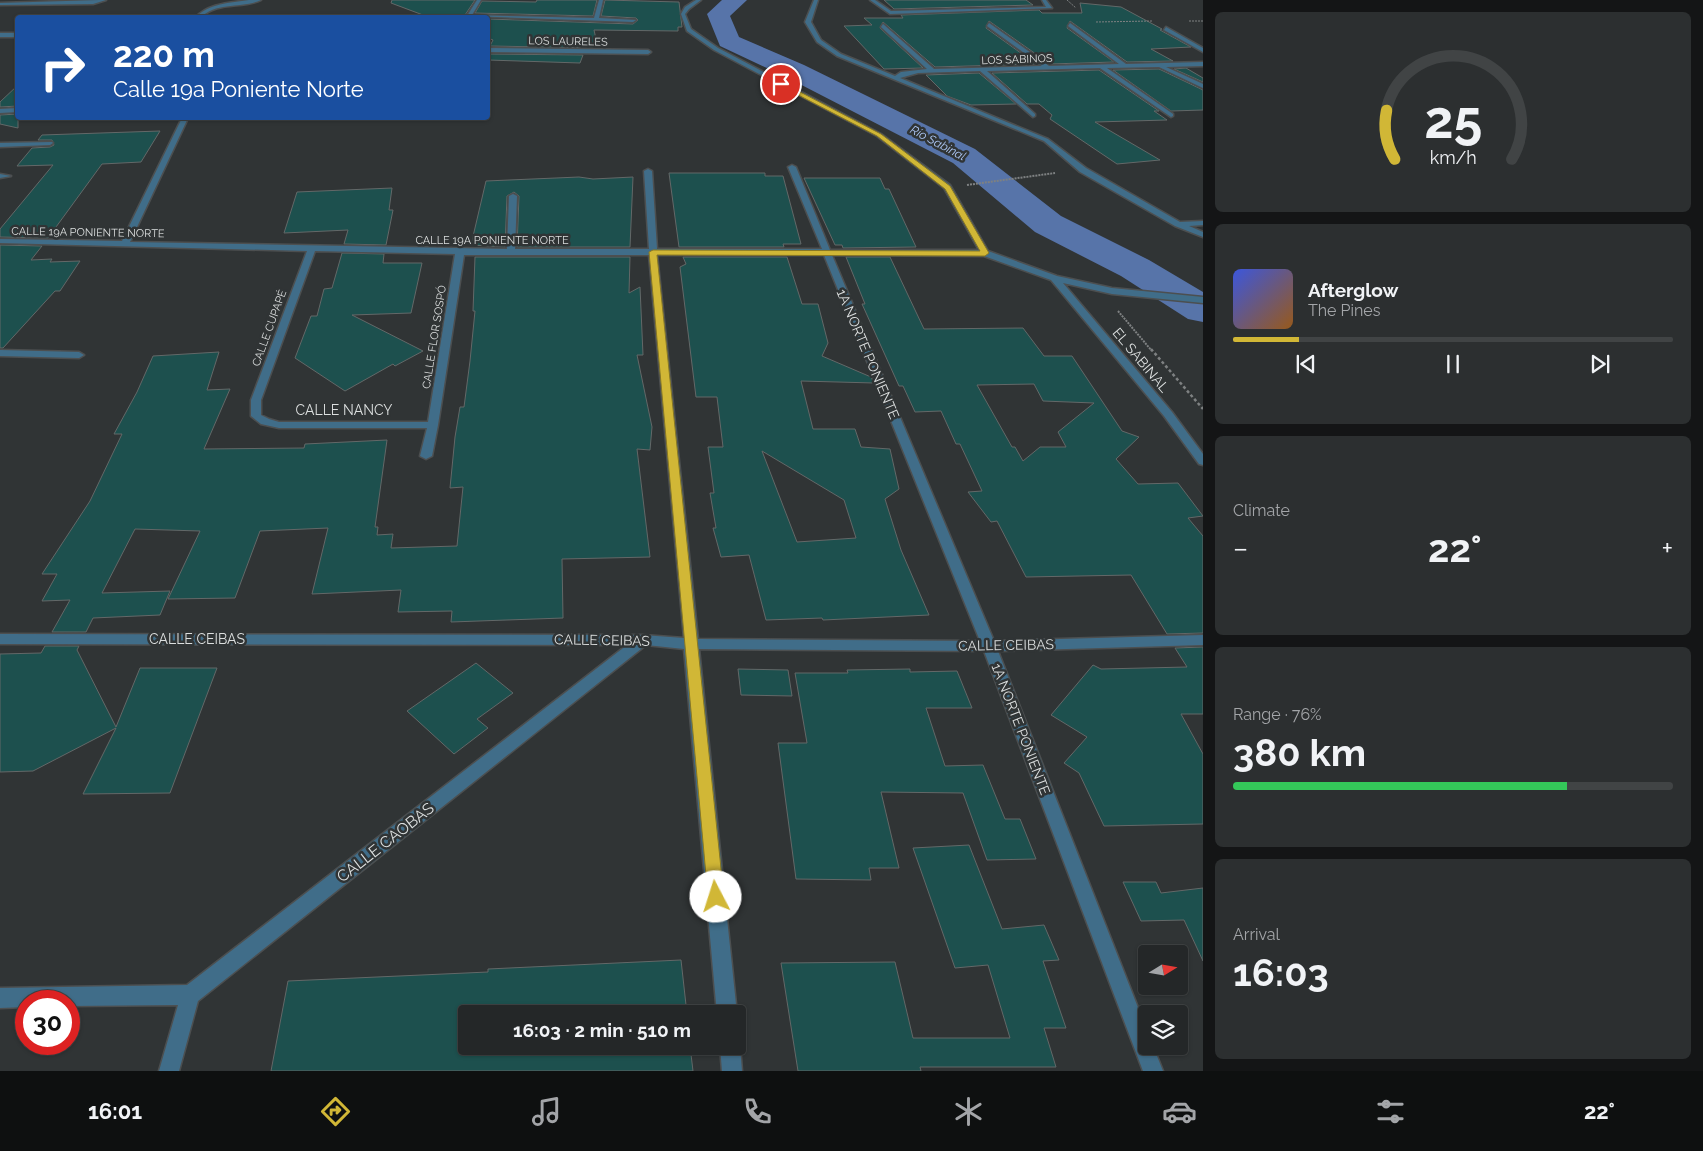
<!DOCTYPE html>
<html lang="en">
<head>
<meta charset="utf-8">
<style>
	body { margin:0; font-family:Raleway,sans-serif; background:#2c2f30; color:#f1f3f6; height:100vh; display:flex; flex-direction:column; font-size:19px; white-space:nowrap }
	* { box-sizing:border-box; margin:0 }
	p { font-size:16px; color:#a3a5a8 }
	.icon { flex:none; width:28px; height:28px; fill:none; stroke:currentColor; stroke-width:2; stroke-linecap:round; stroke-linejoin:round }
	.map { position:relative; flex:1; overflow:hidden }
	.side { display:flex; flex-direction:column; gap:12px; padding:12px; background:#141516; width:500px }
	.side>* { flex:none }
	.hud { position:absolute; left:15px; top:15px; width:475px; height:105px; border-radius:5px; box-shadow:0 1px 4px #0004,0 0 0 1px #414445; background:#1a4fa0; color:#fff; overflow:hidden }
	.needle { width:32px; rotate:79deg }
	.buttons { position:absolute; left:1138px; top:945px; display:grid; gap:10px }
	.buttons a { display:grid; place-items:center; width:50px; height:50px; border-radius:5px; background:#242728; box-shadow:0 1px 4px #0004,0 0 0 1px #414445; font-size:25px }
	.speed { position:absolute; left:15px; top:990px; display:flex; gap:10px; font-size:25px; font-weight:700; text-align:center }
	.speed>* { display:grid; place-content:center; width:65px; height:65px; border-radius:50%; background:#242728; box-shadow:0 1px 4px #0004,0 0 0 1px #414445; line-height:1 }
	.speed .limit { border:8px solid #d22; background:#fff; color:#111 }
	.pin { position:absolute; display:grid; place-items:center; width:42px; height:42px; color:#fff; margin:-21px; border:2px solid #fff; border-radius:50%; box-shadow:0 1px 5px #0007 }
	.me { position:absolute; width:55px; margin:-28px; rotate:355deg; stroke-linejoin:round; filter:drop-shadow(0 0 4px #0008) }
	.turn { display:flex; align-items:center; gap:18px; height:105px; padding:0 15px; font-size:22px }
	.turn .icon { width:65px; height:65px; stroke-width:2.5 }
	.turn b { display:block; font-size:35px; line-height:42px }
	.big { font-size:38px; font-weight:700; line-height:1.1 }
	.side .tile { flex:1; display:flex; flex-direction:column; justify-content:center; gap:8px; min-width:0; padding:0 18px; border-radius:8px; background:#2c2f30 }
	.side .dial { align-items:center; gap:0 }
	.dial svg { height:130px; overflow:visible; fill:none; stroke:#414445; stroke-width:7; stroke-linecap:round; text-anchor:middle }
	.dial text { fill:#f1f3f6; stroke:none }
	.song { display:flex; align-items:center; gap:15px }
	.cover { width:60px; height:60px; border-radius:8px; background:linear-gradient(135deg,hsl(230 70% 55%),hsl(30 70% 35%)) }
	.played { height:5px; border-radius:2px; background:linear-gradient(90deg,#d1b736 15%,#414445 15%) }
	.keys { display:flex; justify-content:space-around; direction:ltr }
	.heat { display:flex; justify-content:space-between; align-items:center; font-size:28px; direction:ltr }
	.charge { height:8px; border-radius:4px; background:linear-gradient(90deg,#34c759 76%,#414445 0) }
	.trip { position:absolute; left:458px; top:1005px; width:288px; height:50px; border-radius:5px; background:#242728; box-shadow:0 1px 4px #0004,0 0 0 1px #414445; font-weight:700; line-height:50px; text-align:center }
	.tab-bar { display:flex; height:80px; justify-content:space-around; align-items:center; background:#0e1010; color:#a3a5a8 }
	.tab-bar .icon { width:35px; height:35px }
	.tab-bar .on { color:#d1b736 }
	.tab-bar b { font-size:22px; color:#f1f3f6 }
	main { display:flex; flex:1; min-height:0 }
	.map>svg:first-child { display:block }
</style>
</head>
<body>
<main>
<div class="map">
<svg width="1203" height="1071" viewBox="0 0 1203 1071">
	<rect width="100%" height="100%" fill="#303435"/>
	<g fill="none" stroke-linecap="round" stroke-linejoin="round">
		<path fill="#5774a9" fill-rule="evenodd" d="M722 0H747L730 16 739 37 804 65 975 149 1061 216 1149 260 1203 292V322L1188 319 1121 276 1035 232 953 163 786 77 720 46 707 14Z"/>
	</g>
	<path fill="#1d504e" stroke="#636868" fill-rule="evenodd" d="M392 0H475L465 15 466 18H431L391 3Z
		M537 0H597L593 16 475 13 482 1 536 2Z
		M605 0 679 2 682 27H678V31L594 30 598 48 490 46 493 40 488 38V19L633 24 638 20 636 18 601 16Z
		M884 0H1026L1033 5 894 9Z
		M1080 3 1121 7 1162 29 1160 30 1191 47 1151 49 1173 61 1127 62 1070 21 1067 28 1114 62 1050 64 989 21 986 28 1036 64 935 67 883 22 880 28 923 68 884 69 844 26 872 25 864 18H903L901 15 1039 10 1042 13H1082Z
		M488 54 583 55 580 63 488 60Z
		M1186 68 1203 78V82L1174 69Z
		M1159 69 1203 90V110L1171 111 1113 70Z
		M1099 70 1159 111H1154L1167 120 1095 122 1160 160 1117 164 1050 119 1052 115 1039 104H1027L992 73Z
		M979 73 1016 104 971 105 947 96 926 75Z
		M18 85V106L0 107V102Z
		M18 114V128L0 124V115Z
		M160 131 141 162 102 164 48 238 0 237V229L53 165 17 166 32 148 50 147 54 145 52 140H38L42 135Z
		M669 173H765V176H783L801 244H783L784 247H679Z
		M579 177 593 179 633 177 630 247H517L519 196 514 192 507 196 505 247 471 245 486 181Z
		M804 178H880L885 189H889L916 247 843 248 842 245H835Z
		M392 188 389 210H393L386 245 344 244 348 230 284 233 297 192Z
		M0 245 42 246 31 260 52 259 50 262 80 261 60 291H55L3 348H0Z
		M342 253 384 254 383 263H422L411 313 352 315 423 351 395 366 393 364 345 391 295 358 311 316H317L324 289 332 288Z
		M475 257H630L629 293 640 287 643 355H637L652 427 650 450 637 449 650 557 562 559 563 618 451 622 452 611 398 612 401 590 312 594 328 528 260 531 235 598 168 599 200 531 135 529 102 593 170 591 160 615 93 618 86 632H52L70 600 42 601 57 574H42L90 501 122 434H114L137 392 153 356 219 352 207 390 230 389 204 449 304 448 305 444 387 440 375 527H378L377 535 393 534 391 548 457 546 463 487 450 488 455 437 460 407H464L470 361 475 311H473Z
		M683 257H787L802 304H818L828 343 822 356 871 377 874 383 801 381 813 429H855L861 447 890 449 899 489 885 499 901 550 929 615 823 620 822 618 766 620 749 555 721 557 713 528H716L710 493H714L708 447H723L717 397H696L680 267 686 264ZM762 451 844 500 856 538 797 542Z
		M846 257H890L924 329 1023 328 1044 356H1072L1122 431 1139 437 1116 459 1138 484 1178 483 1203 516 1188 518 1203 536V633L1167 634 1131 575 1026 577 997 521 991 522 968 492 982 491 960 444H956L941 411 915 412 903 386H899L862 304H865ZM1034 384 1043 401 1094 403 1058 432 1066 447H1040L1023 461 1015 447H1012L977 385Z
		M45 646H79L77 650 116 727 140 668H217L170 793 83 794 116 728 33 771 0 772V654L41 653Z
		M1203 647V714H1181L1203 754V824L1104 826 1079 773 1064 763 1087 737 1051 715 1093 665 1101 669 1187 667 1175 648Z
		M476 663 513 693 477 719 488 728 454 754 407 711Z
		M738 669 788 670 792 696 741 695Z
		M910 669V672L957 671 972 708H926L945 766 983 765 1005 819H1020L1036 859 987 860 963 793 881 792 899 868H869L871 880 796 879 778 743H807L795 673H848L847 670Z
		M969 845 1002 929 1044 925 1059 960 1043 961 1066 1028H1044L1056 1067H920L921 1071H798L781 963 895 962 913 1038H1010L988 965 955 968 913 848Z
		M1123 882H1156L1161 893 1203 888V961L1184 920 1141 921Z
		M681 960 687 1014H466V1046H690L693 1071H271L288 981 488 972V969Z"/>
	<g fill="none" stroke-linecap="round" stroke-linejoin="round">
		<g stroke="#4c4f50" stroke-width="3">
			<path id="minor" d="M99 0H106L93 4 0 5V3Z
				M249 0H261C242 9 217 1 200 18H195C209 3 230 3 249 0Z
				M477 0H481L472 15 594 18 599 0H603L599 18 636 20 633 22 467 16Z
				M696 0H701L689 9 685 14 691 29 718 48 881 134 950 185 988 251 1057 276 1112 288 1203 297V303L1112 294 1063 283 1172 412 1203 454V465L1199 464 1164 416 1051 280 984 256 832 255 994 641 1203 635V645L998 651 1146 1028V1046H1153L1163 1071H1143L984 651 699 649 737 1014 736 1015 717 1014 684 649 646 645 198 1001 179 1071H159L178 1005 69 1006V1001H26V1007L0 1008V988L187 985 627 645 0 644V634L643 635 684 638 649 255H464L438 425 432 456 426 459 420 456 427 428H279L261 424 251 416V400L307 251 0 243V239L122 241 182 118H188L130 242 507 249 509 196 513 194 517 196 515 249H649L644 171 648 169 652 171 657 249H822L788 167 792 165 796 167 830 250H979L944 188 877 136 714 50 687 31 681 14 685 7ZM315 251 455 254 428 422H279L269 419 261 415V400ZM657 255H824L980 641 698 639Z
				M814 0H818L811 22 821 40 841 54 895 76 901 72 927 69 881 27 883 24 934 69 1042 66 987 26 989 23 1049 66 1119 64 1068 26 1070 23 1126 64 1203 62V66L1166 67 1203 84V88L1159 67 1107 68 1173 114V116L1171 117 1100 68 987 71 1035 114V116L1033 117 980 71 918 73 900 78 1048 139 1086 168 1180 222 1203 221V225L1189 226 1203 232V237L1175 226 1080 172 1044 141 837 56 817 42 805 22Z
				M870 0H875L891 11 1046 7 1042 0H1046L1052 8 890 14Z
				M1166 27 1203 48V52L1164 30Z
				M0 33H18V37H0Z
				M488 48 648 50 651 52 648 54 488 52Z
				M18 108V112L0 113V109Z
				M52 142 53 143 50 145 0 147V143Z
				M0 174 11 176 0 178Z
				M0 350 79 352 84 355 79 358 0 356Z
				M736 1039 740 1046 742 1071H722L720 1046H736Z"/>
		</g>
		<path stroke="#7e8182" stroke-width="1" stroke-dasharray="2 1" stroke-linecap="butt" d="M1067 0 1076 8
			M1189 21H1203
			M1096 22 1152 21"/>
		<path stroke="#7e8182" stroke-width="2" stroke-dasharray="2 1" stroke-linecap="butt" d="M967 185 1055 173
			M1118 311 1152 351"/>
		<path stroke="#7e8182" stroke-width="2.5" stroke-dasharray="3 2.5" stroke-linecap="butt" d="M1151 349 1203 409"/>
		<use href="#minor" fill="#406d89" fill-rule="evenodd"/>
	</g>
	<path fill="#d1b736" stroke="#887723" d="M781 82 881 134 950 186 989 253 985 256 657 255 724 897 721 902 716 905 710 902 708 897 649 252 653 250 980 251 945 189 877 136 779 85Z"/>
	<g text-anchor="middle" stroke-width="5" stroke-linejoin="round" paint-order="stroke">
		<g font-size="11" fill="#dcdfdf" stroke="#303435">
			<text transform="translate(568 41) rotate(1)" y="4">LOS LAURELES</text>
			<text transform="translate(1017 59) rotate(-2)" y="4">LOS SABINOS</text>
			<text transform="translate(88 232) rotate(1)" y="4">CALLE 19A PONIENTE NORTE</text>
			<text x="492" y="244">CALLE 19A PONIENTE NORTE</text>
			<text transform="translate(269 328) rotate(-70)" y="4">CALLE CUPAPÉ</text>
			<text transform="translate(434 337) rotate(-81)" y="4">CALLE FLOR SOSPÓ</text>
		</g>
		<g font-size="12" font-style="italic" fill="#acc6f4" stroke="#303435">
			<text transform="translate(938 143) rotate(28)" y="4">Río Sabinal</text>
		</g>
		<g font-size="14" fill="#dcdfdf" stroke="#303435">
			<text transform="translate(868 354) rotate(67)" y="5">1A NORTE PONIENTE</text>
			<text transform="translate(1141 360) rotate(50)" y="5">EL SABINAL</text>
			<text x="344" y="415">CALLE NANCY</text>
			<text x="197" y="644">CALLE CEIBAS</text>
			<text transform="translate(602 640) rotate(1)" y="5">CALLE CEIBAS</text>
			<text transform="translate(1006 645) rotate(-1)" y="5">CALLE CEIBAS</text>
			<text transform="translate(1021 729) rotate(69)" y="5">1A NORTE PONIENTE</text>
		</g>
		<g font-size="16" fill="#dcdfdf" stroke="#303435">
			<text transform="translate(385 842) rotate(-38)" y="6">CALLE CAOBAS</text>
		</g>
	</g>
</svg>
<div class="buttons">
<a><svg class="needle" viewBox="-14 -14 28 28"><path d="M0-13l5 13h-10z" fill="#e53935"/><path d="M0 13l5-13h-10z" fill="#a3a5a8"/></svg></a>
<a><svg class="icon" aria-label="layers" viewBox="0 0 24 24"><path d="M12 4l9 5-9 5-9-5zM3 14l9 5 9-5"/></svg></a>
</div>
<div class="speed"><div class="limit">30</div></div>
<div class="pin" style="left:781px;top:84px;background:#d93025"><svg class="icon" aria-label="arrive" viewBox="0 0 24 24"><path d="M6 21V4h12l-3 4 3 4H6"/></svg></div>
<svg class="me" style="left:716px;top:897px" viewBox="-20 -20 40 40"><circle r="19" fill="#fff"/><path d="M0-13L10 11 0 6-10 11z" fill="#d1b736"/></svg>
<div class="trip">16:03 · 2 min · 510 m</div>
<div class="hud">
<div class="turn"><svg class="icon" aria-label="right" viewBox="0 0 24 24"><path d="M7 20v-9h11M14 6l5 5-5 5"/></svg><div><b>220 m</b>Calle 19a Poniente Norte</div></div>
</div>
</div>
<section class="side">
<div class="tile dial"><svg viewBox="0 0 100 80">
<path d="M14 69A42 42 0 1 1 86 69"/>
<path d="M14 69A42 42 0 0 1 9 39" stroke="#d1b736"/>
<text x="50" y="56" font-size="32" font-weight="700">25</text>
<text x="50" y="72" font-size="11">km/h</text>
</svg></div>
<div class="tile">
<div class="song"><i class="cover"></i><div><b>Afterglow</b><p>The Pines</p></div></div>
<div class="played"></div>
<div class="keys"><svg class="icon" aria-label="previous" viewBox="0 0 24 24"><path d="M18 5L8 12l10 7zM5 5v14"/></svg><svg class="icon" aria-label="pause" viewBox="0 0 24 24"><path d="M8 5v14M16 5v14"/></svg><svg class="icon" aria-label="next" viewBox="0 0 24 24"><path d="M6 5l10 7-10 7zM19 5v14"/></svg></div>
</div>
<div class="tile"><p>Climate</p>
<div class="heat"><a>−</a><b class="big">22°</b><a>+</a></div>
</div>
<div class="tile"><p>Range · 76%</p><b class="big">380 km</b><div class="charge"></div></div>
<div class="tile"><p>Arrival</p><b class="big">16:03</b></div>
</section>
</main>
<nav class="tab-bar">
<b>16:01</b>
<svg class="icon on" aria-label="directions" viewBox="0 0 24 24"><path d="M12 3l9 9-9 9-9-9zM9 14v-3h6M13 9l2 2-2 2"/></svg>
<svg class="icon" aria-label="music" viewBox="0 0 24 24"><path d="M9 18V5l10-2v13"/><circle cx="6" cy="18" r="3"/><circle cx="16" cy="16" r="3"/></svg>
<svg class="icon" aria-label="phone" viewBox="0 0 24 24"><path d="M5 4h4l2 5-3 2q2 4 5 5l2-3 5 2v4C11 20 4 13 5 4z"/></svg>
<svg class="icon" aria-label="climate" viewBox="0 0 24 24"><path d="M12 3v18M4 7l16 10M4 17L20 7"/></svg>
<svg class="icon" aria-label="car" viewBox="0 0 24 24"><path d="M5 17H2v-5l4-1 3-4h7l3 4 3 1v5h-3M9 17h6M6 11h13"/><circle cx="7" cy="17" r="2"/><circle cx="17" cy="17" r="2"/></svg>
<svg class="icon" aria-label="filters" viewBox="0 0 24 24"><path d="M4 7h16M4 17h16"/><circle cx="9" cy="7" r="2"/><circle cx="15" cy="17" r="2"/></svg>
<b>22°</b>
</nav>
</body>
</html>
